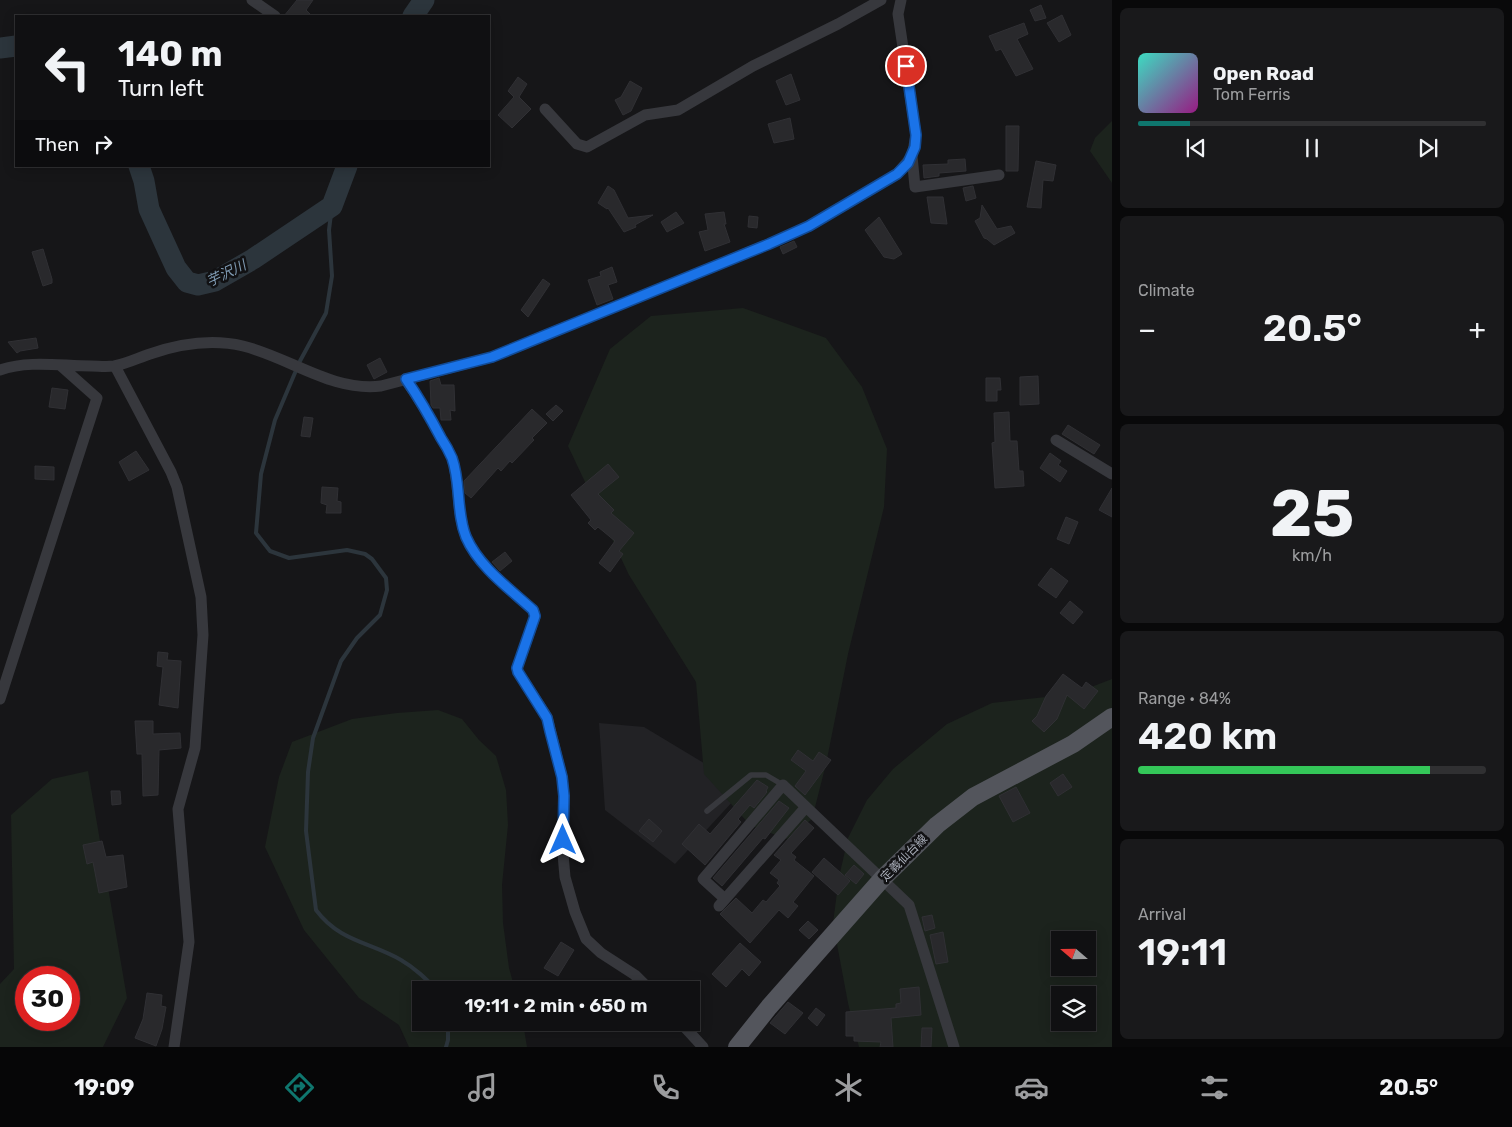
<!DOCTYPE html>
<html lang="en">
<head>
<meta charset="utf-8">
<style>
	body { margin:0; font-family:Rubik,"Noto Sans JP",sans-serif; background:#19191b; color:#f1f3f6; height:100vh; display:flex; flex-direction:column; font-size:19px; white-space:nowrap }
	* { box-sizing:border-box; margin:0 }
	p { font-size:16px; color:#9c9d9f }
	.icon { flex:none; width:28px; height:28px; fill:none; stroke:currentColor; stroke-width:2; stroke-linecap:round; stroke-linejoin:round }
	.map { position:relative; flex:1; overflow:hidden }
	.side { display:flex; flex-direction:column; gap:8px; padding:8px; background:#09090a; width:400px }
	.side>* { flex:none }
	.banner { position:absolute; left:15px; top:15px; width:475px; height:152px; border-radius:0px; box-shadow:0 2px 12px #0003,0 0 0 1px #303032; background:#101012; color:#f1f3f6; overflow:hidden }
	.needle { width:32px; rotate:290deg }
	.fabs { position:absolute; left:1051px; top:931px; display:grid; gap:10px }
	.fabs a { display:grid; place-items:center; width:45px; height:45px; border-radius:0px; background:#101012; box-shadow:0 2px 12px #0003,0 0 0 1px #303032; font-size:25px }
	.speed { position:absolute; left:15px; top:966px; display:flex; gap:10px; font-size:25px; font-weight:700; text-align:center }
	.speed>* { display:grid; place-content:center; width:65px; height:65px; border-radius:50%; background:#101012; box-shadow:0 2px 12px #0003,0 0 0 1px #303032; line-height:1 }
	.speed .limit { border:8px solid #d22; background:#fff; color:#111 }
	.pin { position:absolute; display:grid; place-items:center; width:42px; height:42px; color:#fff; margin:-21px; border:2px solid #fff; border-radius:50%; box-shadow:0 1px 5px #0007 }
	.me { position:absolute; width:55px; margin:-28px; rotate:0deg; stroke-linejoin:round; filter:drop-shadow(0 0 4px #0008) }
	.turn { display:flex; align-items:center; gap:18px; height:105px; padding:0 20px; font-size:22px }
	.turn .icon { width:65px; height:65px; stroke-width:2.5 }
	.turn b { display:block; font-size:35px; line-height:42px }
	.then { display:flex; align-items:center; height:48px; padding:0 20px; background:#0003; gap:10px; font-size:19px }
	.big { font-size:38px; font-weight:600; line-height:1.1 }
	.side .card { flex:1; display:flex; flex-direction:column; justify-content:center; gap:8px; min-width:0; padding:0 18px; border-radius:8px; background:#19191b }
	.side .dial { align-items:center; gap:0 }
	.dial b { font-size:65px; line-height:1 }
	.song { display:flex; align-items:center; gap:15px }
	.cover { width:60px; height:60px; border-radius:8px; background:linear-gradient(135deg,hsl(170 70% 55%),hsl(310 70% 35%)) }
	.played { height:5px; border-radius:2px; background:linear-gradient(90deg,#0f766e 15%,#303032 15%) }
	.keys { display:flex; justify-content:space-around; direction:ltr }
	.heat { display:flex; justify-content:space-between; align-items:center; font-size:28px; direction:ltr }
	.charge { height:8px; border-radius:4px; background:linear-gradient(90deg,#34c759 84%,#303032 0) }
	.trip { position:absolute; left:412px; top:981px; width:288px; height:50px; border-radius:0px; background:#101012; box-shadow:0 2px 12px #0003,0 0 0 1px #303032; font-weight:600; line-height:50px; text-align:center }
	.tab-bar { display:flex; height:80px; justify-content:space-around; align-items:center; background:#060607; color:#9c9d9f }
	.tab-bar .icon { width:35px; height:35px }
	.tab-bar .on { color:#0f766e }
	.tab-bar b { font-size:22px; color:#f1f3f6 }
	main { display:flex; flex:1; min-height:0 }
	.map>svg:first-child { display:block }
</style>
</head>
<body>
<main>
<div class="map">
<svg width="1112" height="1047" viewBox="0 0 1112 1047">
	<rect width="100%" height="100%" fill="#161618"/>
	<path fill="#222225" d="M599 723 644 727 732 780 757 775 675 864 605 810Z"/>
	<path fill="#1c231d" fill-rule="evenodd" d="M1112 121V183L1090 151 1095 138Z
		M743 308 826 338 862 387 887 449 884 507 848 654 826 764 812 819 787 839 751 826 704 774 696 682 629 575 568 446 610 349 651 316Z
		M1112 679V1047H859L848 1003 833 923 839 877 848 838 867 800 893 769 947 724 992 703 1073 694ZM1060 940H1088V968H1060ZM1060 995H1088V1022H1060Z
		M438 710 462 719 479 740 496 756 506 790 508 825 502 885 503 923 509 968 515 990H421V1022L523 1023 527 1047H409L399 1025 359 998 304 930 265 847 279 777 292 742 352 719 397 713Z
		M88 771 127 998 103 1047H0V984L14 969 11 815 52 779ZM26 978H69V1020H26Z"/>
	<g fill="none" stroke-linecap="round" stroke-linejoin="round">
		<path stroke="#2c353c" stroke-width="4" d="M332 206 329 230 332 276 326 313 300 361 275 420 261 474 256 533 270 551 289 558 347 550 365 554 372 559 386 578 387 590 380 615 357 638 341 661 313 738 308 772 306 831 316 910C340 942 370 942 401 960 415 968 426 979 437 990
			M446 1047 448 1040V1022"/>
		<path stroke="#2c353c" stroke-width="21" d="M413 16 424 0
			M0 48 16 46
			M139 166 144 181 149 209 176 268 187 282 198 285 215 281 253 259 332 206 347 166"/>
	</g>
	<path fill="#29292c" stroke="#303034" d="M297 0H313L306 10 312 16H284Z
		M1041 5 1046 18 1035 21 1030 10Z
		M1062 15 1071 35 1059 42 1047 23Z
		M1024 23 1028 34 1017 39 1033 69 1016 76 1001 49 996 51 989 36Z
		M791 74 800 100 786 105 776 81Z
		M518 77 527 84 519 97 531 109 512 128 498 115 514 97 508 91Z
		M630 81 642 88 631 111 623 115 615 100 621 97Z
		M790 118 794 139 774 143 768 124Z
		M1006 126H1019L1018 171H1006Z
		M965 159 966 171 939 173V176L924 178 923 165 948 164V160Z
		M1036 161 1056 165 1053 181 1043 180 1041 208 1027 207Z
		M608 186 614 190 628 218 653 215 635 225 636 227 624 232 608 208 607 209 598 203Z
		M973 186 976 198 966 201 963 188Z
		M927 197H943L947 224 931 223Z
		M982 205 997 229 1011 226 1015 233 994 245 987 239 984 238 975 221 980 218Z
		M676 212 684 223 667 232 661 222Z
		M724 212 726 224H724L730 242 705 251 699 232 708 230 705 214Z
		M749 216 758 217 757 228 748 227Z
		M879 217 902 254 894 259 884 257 865 230Z
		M794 241 797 247 783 254 780 247Z
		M43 249 52 279V283L43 286 32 252Z
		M612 267 617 282 608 285 613 299 597 305 588 280 601 276 600 272Z
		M543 279 550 284 528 317 521 310Z
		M36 338 38 348 20 351 17 353 8 342Z
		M380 358 387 372 374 379 367 365Z
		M1038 376 1039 404 1020 405V377Z
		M439 378 441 385H454L455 411 450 410 451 420H441L440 408H433L431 405 430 381Z
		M986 378H1000L1001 390H997V401H986Z
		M52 388 68 390 65 409 49 407Z
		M556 405 563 411 553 421 546 414Z
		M532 409 547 423 532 438 534 440 512 463 510 461 501 471 498 468 471 498 465 493 464 481Z
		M1009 412 1010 441H1017L1019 471H1023L1024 486 995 488 992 443 995 442 994 413Z
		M304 417 313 418 310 437 301 436Z
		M1068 425 1100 445 1094 454 1062 434Z
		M136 451 149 470 129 481 119 462Z
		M1050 453 1061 461 1058 465 1067 471 1060 482 1040 468Z
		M608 464 619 477 598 494 614 510 611 513 634 533 619 551 623 554 610 572 599 563 615 541 598 527 595 530 588 523 591 520 571 495Z
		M35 466 54 467V480L35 479Z
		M322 487 338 488 337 501 341 502V513H326L327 505 321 503Z
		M1112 488V517L1099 510Z
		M1066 517 1078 522 1069 544 1057 539Z
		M505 552 512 561 500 571 492 562Z
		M1051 568 1068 581 1056 598 1038 585Z
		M1070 601 1083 612 1073 624 1060 613Z
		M158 652 168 653 167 660 181 661 178 708 159 705 163 667 157 666Z
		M1063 674 1082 688 1086 682 1098 691 1084 709 1067 695 1057 719 1044 732 1032 721 1037 716 1046 696Z
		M135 721H153V734L180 733 181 748 159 750 158 795 143 796 142 754H137Z
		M798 750 813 761 819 752 831 760 805 795 795 786 806 771 791 760Z
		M1063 774 1072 787 1058 796 1050 783Z
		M757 780 768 787 766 791 767 792 754 808 750 805 738 819 741 822 705 865 682 844 699 824 710 834Z
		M1016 787 1030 813 1013 822 999 796Z
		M111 791H120L121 804 112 805Z
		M779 801 789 808 765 839 763 838 722 886 713 878Z
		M649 819 662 831 653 842 639 831Z
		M805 820 814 828 791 853 796 857 794 860 814 876 793 902 798 906 788 918 779 910 750 943 720 914 736 898 752 913 763 900 766 902 780 886 777 883 779 880 770 873 781 860 774 855Z
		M102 841 106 857 123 855 127 887 99 893 93 862 87 864 83 845Z
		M824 858 850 881 838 895 812 872Z
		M854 865 864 874 856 884 845 875Z
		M932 915 935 928 925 931 922 917Z
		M808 921 818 930 809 939 799 930Z
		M943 932 948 962 936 964 930 935Z
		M561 942 574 950 558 976 544 968Z
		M740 943 761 962 749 976 742 969 726 987 712 974Z
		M919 987 921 1015 891 1018 893 1047H880L881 1042 854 1041V1036H846V1012L896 1008V1004L901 1003 900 989Z
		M147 993 162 995 161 1006 166 1007 162 1029 156 1046 135 1038 143 1019Z
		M788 1002 803 1013 785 1034 770 1023Z
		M816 1008 825 1015 817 1026 808 1018Z
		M922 1028H932L931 1047H921Z"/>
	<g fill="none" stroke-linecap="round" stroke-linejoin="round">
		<path stroke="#37383d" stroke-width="5.5" d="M707 811 751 775H766L783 785"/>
		<path stroke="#37383d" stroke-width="11" d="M252 0 275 16
			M545 109 577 144 587 147 645 115 678 110 753 66 838 24 881 0
			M912 156 915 187 999 175
			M115 366 171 472 177 487 201 597 203 635 195 748 178 809 189 942 174 1047
			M0 370C29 360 61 366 91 366 98 366 106 367 114 366 126 364 138 358 150 354 179 344 213 339 243 346 289 357 332 392 381 386L492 357 769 244 809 226 897 174 912 156 916 135 898 14 901 0
			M405 379C419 398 430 417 441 438 445 444 449 451 452 458 460 483 456 512 466 537 479 567 510 589 533 610L535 617 517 668 518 672 547 717 562 777 564 796 563 854 565 877 575 912 586 939 601 953 635 975 650 990
			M1056 440 1112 474
			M0 699 97 398 61 366
			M725 899 703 879 783 785 909 905 954 1047
			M719 906 806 807
			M680 1022 703 1047"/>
		<path stroke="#53555c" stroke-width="18" d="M737 1047 769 1007 882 879 937 825 973 797 1073 744 1112 717"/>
	</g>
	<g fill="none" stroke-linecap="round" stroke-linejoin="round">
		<g stroke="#114b97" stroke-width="12">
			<path id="route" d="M563 840 564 796 562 777 550 731 547 718 518 672 517 668 535 616 533 610C510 589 479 567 466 537 456 512 461 483 452 458 449 451 445 444 441 438 430 417 419 398 406 379L492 357 769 244 809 226 897 174 908 163 915 147 916 135 906 66"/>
		</g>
		<use href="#route" stroke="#1a73e8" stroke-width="9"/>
	</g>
	<g text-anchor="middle" stroke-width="5" stroke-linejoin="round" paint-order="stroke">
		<g font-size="12" fill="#a8adb8" stroke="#111113">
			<text transform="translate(904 858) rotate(-45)" y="4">定義仙台線</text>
		</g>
		<g font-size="14" font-style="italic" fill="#7f9bb3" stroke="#111113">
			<text transform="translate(226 273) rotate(-26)" y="5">芋沢川</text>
		</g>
	</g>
</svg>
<div class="fabs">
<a><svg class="needle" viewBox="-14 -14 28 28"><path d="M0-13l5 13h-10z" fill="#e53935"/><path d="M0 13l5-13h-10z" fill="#9c9d9f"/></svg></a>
<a><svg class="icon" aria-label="layers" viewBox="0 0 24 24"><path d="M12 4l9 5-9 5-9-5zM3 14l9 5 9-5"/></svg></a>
</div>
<div class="speed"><div class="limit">30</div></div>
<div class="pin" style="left:906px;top:66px;background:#d93025"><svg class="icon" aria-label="arrive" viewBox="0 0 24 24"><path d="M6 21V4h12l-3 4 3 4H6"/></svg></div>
<svg class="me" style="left:563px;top:840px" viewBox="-20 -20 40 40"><path d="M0-17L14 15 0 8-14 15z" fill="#1a73e8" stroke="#fff" stroke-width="4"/></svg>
<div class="trip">19:11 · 2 min · 650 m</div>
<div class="banner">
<div class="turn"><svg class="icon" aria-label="left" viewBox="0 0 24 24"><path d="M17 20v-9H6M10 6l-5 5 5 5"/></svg><div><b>140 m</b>Turn left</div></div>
<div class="then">Then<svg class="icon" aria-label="right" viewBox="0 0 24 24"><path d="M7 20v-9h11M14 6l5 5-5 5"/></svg></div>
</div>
</div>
<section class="side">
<div class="card">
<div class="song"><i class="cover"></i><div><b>Open Road</b><p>Tom Ferris</p></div></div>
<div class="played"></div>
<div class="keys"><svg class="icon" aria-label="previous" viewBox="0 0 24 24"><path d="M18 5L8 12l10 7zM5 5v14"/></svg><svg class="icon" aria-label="pause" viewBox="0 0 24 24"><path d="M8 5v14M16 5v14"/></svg><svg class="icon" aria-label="next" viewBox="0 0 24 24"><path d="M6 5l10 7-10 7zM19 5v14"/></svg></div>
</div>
<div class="card"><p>Climate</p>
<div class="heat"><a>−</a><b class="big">20.5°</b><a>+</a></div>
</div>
<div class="card dial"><b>25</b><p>km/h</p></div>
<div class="card"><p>Range · 84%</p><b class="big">420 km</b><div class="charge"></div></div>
<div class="card"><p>Arrival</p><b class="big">19:11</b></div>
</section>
</main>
<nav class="tab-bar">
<b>19:09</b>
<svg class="icon on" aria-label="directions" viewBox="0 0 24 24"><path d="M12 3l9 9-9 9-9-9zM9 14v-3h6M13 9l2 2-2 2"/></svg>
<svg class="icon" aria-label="music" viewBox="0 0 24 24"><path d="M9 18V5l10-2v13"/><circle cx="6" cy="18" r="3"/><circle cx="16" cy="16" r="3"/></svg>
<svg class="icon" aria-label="phone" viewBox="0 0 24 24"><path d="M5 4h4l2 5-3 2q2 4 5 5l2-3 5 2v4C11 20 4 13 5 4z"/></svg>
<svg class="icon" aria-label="climate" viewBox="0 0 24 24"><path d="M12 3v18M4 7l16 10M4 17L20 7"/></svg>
<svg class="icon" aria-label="car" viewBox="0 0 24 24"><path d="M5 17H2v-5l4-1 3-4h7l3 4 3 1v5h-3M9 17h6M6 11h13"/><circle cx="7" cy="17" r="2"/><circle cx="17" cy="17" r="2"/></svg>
<svg class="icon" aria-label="filters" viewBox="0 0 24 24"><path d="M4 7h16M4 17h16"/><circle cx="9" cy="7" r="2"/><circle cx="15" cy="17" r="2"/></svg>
<b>20.5°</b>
</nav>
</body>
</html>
